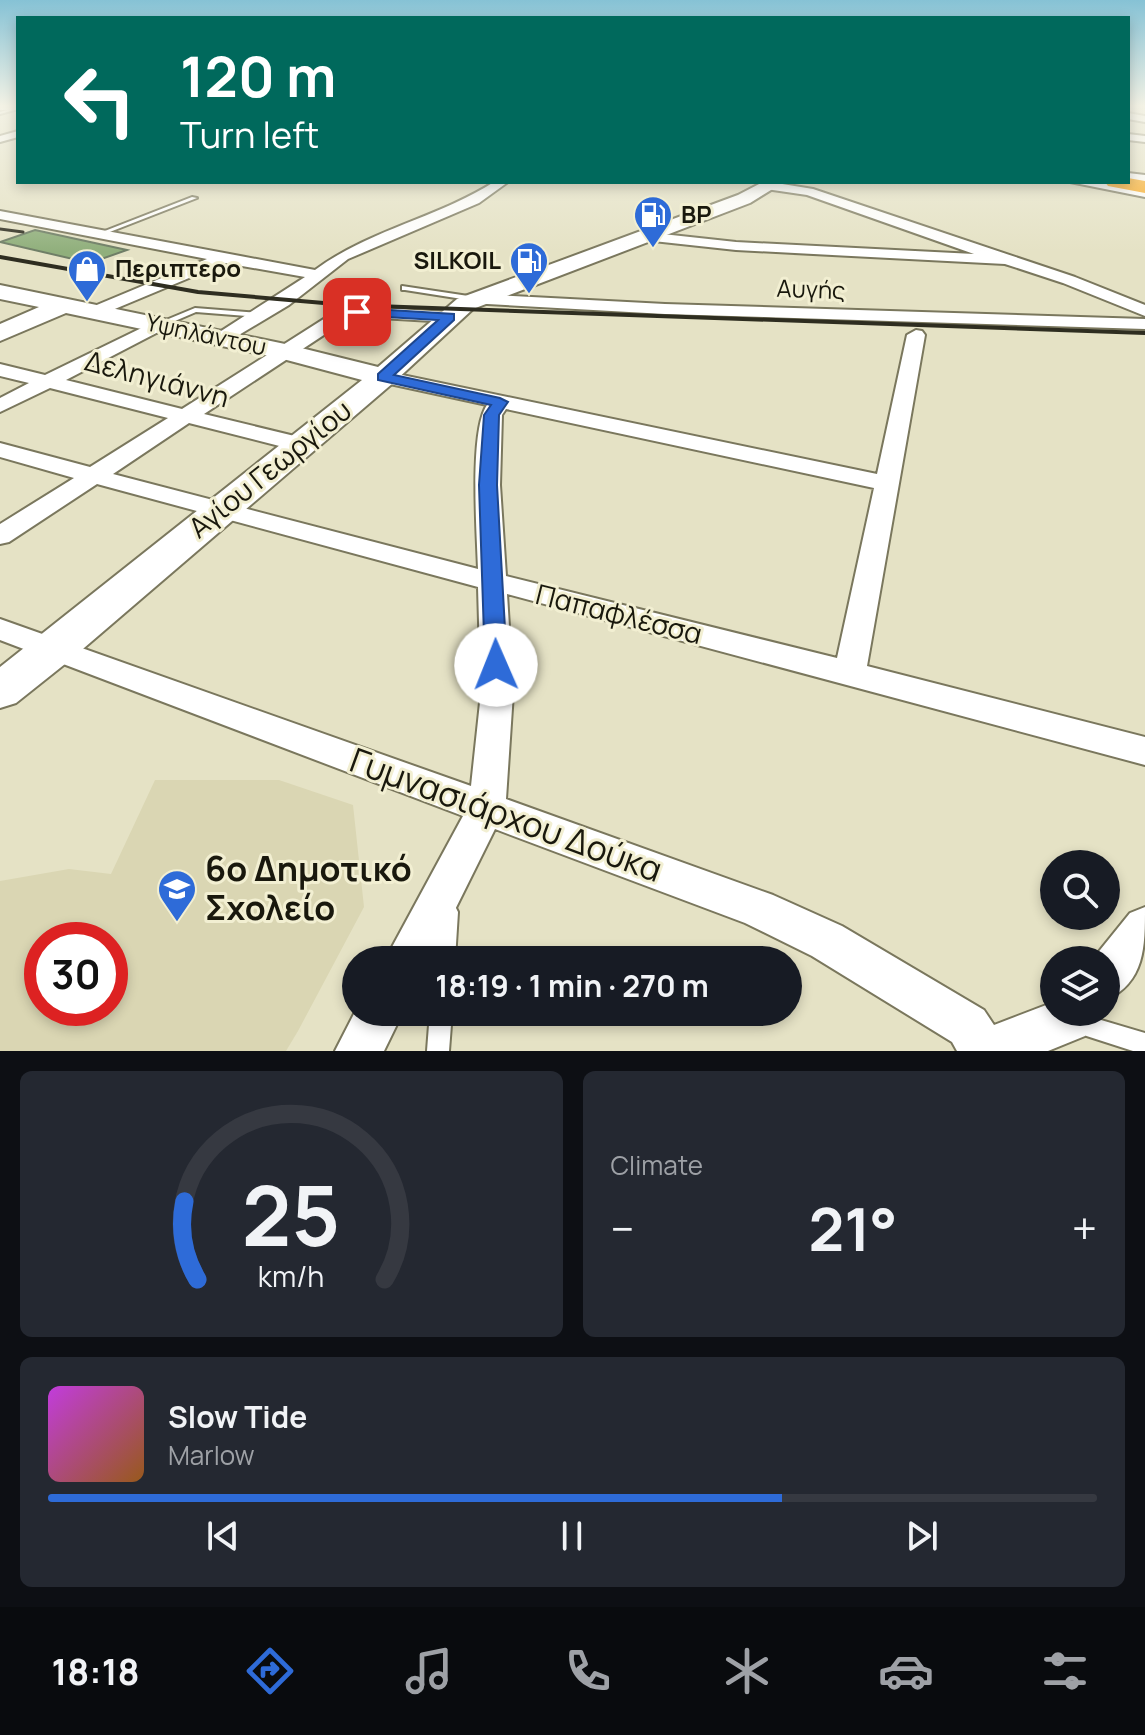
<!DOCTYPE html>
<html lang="en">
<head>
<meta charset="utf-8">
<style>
	body { margin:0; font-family:Manrope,sans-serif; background:#242831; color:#f1f3f6; height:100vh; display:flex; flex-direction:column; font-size:30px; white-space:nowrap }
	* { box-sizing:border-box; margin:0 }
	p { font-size:26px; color:#9ea1a6 }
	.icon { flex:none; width:44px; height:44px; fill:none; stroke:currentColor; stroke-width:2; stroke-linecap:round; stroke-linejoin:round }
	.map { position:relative; height:1051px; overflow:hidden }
	.drawer { display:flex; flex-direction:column; gap:20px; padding:20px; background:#0d0f14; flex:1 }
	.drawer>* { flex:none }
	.top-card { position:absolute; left:16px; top:16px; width:1114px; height:168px; border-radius:0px; box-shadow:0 4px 12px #0003; background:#00695c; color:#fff; overflow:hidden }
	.fabs { position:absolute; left:1040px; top:850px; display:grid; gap:16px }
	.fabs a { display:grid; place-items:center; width:80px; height:80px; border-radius:50%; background:#171b24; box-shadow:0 4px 12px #0003; font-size:40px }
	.speed { position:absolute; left:24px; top:922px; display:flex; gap:16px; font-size:40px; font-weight:700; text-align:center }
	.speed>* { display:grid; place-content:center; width:104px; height:104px; border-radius:50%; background:#171b24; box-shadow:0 4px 12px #0003; line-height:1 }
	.speed .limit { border:12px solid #d22; background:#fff; color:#111 }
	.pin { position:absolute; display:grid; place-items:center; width:68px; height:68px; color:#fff; margin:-34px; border-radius:16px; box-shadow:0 4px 12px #0006 }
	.me { position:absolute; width:88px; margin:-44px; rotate:359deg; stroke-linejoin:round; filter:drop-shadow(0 0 6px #0008) }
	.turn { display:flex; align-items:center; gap:28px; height:168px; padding:0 32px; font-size:36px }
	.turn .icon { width:104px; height:104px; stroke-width:2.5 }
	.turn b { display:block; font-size:56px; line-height:68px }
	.big { font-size:60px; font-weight:700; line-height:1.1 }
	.drawer .card { flex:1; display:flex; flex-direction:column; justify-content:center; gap:12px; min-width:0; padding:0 28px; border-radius:12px; background:#242831 }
	.drawer .dial { align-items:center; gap:0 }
	.dial svg { height:208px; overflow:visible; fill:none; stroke:#363941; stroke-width:7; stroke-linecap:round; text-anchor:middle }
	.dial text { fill:#f1f3f6; stroke:none }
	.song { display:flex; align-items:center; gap:24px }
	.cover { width:96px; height:96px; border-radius:12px; background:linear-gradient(135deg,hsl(290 70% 55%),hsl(30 70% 35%)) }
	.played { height:8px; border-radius:4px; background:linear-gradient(90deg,#2e6bd8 70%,#363941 70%) }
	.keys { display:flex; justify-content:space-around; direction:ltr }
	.heat { display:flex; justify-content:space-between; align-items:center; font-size:44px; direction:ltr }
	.drawer .tiles { flex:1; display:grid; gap:20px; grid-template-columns:1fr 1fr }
	.card:last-child { grid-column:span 2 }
	.trip { position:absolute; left:342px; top:946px; width:460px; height:80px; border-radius:40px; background:#171b24; box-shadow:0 4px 12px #0003; font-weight:700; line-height:80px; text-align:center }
	.dock { display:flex; height:128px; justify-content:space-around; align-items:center; background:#090b0e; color:#9ea1a6 }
	.dock .icon { width:56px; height:56px }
	.dock .active { color:#2e6bd8 }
	.dock b { font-size:36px; color:#f1f3f6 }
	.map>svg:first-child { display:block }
</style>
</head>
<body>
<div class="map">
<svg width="1145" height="1051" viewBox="0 0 1145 1051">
	<rect width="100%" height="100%" fill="#e5e2c5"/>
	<path fill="#dad6b3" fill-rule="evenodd" d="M155 780H279L353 805 364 907 298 1031 286 1051H0V881L69 869 111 874ZM42 940H110V1008H42Z"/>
	<path fill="#90af7c" stroke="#6f7e66" stroke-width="2" d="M35 230 127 250 90 263 0 242Z"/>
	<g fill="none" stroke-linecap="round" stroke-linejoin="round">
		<g stroke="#7a775d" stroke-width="4">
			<path id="lane" d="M18 107V109L0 114V112Z
				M192 197 197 198 102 235 97 234Z
				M402 286 475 297 479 299 475 301 405 290H402Z
				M195 308 259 313 263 315 259 317 196 312 161 327 154 325Z
				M448 903 455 906 458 912 455 960H435L438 912 441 906Z
				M430 1012H452L449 1051H427Z
				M1074 1012 1145 1033V1051H1133L1068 1030 1065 1022 1068 1014Z"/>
		</g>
		<g stroke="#7a775d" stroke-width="4">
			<path id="street" d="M1128 113 1145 116V122L1128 119Z
				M18 131V137L0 142V136Z
				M1128 134 1145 136V142L1128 140Z
				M494 182H508L479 203 348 259 289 305 222 345 213 339 215 335 305 277 225 263 98 316 92 315 89 311 92 307 207 259 0 219V211L315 270C369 230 437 218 494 182Z
				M770 182 813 189 1075 277 1145 305V316L1063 283 1005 264 736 250 644 240 637 236 644 232 736 242 974 254 807 195 766 189 764 186Z
				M1070 182H1099L1145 189V197Z
				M475 294 665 304 1145 319V329L665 314 469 303 467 299 469 295Z
				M363 307 449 312 458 317 449 322 363 317 342 323 204 414 307 439 310 444 307 449 299 451 189 423 113 474 478 569C477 534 469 431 487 405L376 381 373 377 376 373 383 371 877 474 907 335 916 330 922 331 925 335 867 666 1145 737V765L507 594 513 693 506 799 773 895 842 926 984 1010 994 1025 1054 1002V1012H1099L1085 1036 1048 1051H957L952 1042 812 956 745 923 495 829 430 960H385L463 816 0 640V619L471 786 481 693 478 587 97 484 9 542 0 544V524L74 478 0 457V443L90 467 168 418 50 388 0 412V398L29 383 0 376V364L45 375 158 320 167 325 164 329 66 380 182 409 330 315ZM506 409 874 488 837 658 506 576 500 485 502 415Z
				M1145 907C1145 947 1145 982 1106 1000V960H1092L1130 913Z
				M356 1010 403 1012 384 1051H335Z"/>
		</g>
		<g stroke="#7a775d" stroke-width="4">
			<path id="secondary" d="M0 105H18V110H0Z
				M1128 173 1145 175V185L1124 182H1128Z
				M763 182H784L750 203 473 309 393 383 70 660 16 703 0 708V667L362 380 283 359 66 313 0 341V324L39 307 0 299V285L285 344 378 367 457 299 738 195Z"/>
		</g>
		<g stroke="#ab720d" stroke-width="4">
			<path id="highway" d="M1128 178 1145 181V193L1108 186 1105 182H1128Z"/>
		</g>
		<use href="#lane" fill="#fff" fill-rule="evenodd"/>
		<use href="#street" fill="#fff" fill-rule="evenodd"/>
		<use href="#secondary" fill="#fff" fill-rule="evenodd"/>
		<use href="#highway" fill="#faa20d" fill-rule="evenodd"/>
		<path stroke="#2e2d20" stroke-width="3" d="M0 229 23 232"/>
		<path stroke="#2e2d20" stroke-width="4" d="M0 257 198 292 347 305 1145 333"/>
	</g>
	<linearGradient id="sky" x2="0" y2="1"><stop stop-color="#86c2d5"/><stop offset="0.42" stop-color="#f3f2e5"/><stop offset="1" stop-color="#f3f2e5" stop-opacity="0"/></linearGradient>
	<rect width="1145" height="252" fill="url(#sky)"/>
	<path fill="#2e6bd8" stroke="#1e468c" stroke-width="2" d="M357 308 454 314V320L394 375 500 398 508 402 499 415 497 485 507 665 504 671H488L485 665 479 485 484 415 491 405 378 380V374L438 320 352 315V309Z"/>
	<defs>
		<g id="fuel-pin" transform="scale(2)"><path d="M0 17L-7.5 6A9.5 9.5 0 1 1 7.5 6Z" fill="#2e6bd8" stroke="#f2efd2"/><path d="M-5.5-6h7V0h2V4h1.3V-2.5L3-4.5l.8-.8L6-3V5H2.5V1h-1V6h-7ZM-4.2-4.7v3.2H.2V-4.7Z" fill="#fff"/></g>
		<g id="shop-pin" transform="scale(2)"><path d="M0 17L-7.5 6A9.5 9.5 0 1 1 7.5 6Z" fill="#2e6bd8" stroke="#f2efd2"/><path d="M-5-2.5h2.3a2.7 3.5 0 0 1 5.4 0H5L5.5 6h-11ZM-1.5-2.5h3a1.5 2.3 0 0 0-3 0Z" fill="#fff"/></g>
		<g id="school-pin" transform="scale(2)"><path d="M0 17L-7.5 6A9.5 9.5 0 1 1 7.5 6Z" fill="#2e6bd8" stroke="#f2efd2"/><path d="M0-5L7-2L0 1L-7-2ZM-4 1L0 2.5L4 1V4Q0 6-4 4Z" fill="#fff"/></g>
	</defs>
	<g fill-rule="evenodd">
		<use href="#fuel-pin" x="653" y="215"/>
		<use href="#fuel-pin" x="529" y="261"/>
		<use href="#shop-pin" x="87" y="269"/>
		<use href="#school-pin" x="177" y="889"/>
	</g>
	<g text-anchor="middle" stroke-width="6" stroke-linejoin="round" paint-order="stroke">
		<g font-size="24" font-weight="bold" fill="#19180d" stroke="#f2efd2" text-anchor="start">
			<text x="681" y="223">BP</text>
			<text x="501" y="269" text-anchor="end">SILKOIL</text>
			<text x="115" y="277">Περιπτερο</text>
		</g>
		<g font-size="24" fill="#19180d" stroke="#f2efd2">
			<text transform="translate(811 290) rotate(2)" y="8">Αυγής</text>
			<text transform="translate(206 335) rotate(12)" y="8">Υψηλάντου</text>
		</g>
		<g font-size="28" fill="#19180d" stroke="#f2efd2">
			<text transform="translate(157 379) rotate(15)" y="10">Δεληγιάννη</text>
			<text transform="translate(270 469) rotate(-39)" y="10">Αγίου Γεωργίου</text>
			<text transform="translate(619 614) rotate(14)" y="10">Παπαφλέσσα</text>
		</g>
		<g font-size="34" fill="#19180d" stroke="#f2efd2">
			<text transform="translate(506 815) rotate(20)" y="12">Γυμνασιάρχου Δούκα</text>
		</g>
		<g font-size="34" font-weight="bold" fill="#19180d" stroke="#f2efd2" text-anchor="start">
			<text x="205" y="881">6ο Δημοτικό<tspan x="205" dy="39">Σχολείο</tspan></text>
		</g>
	</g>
</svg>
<div class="fabs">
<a><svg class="icon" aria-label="search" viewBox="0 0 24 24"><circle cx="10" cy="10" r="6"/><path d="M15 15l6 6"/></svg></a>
<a><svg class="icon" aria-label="layers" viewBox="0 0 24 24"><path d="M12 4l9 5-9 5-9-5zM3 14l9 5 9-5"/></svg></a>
</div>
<div class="speed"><div class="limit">30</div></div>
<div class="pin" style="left:357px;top:312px;background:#d93025"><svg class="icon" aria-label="arrive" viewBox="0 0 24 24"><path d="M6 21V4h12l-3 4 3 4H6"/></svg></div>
<svg class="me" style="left:496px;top:665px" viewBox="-20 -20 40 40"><circle r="19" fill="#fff"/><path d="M0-13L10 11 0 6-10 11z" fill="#2e6bd8"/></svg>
<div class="trip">18:19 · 1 min · 270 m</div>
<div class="top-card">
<div class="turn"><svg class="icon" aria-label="left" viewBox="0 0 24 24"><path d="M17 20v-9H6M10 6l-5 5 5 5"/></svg><div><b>120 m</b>Turn left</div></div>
</div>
</div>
<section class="drawer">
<div class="tiles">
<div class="card dial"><svg viewBox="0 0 100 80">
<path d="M14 69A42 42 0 1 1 86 69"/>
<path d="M14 69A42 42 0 0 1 9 39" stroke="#2e6bd8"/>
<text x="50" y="56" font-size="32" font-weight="700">25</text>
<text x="50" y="72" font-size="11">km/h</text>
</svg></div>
<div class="card"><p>Climate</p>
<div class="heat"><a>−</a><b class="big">21°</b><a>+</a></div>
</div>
<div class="card">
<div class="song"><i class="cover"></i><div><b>Slow Tide</b><p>Marlow</p></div></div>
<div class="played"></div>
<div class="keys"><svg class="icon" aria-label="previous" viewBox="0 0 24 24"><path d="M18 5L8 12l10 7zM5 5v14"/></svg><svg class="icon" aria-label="pause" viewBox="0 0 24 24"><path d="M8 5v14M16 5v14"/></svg><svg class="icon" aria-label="next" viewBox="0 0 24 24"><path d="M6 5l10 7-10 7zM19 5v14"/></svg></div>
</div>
</div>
</section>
<nav class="dock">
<b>18:18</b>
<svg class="icon active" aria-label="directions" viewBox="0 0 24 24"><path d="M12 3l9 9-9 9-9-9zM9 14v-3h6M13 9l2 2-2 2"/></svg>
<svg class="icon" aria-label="music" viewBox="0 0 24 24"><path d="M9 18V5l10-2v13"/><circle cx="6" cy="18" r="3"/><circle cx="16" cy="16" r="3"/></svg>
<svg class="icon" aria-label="phone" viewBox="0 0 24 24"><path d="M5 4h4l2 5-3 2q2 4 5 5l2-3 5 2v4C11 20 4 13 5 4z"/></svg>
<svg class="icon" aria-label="climate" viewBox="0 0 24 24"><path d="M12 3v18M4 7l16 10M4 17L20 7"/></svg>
<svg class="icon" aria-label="car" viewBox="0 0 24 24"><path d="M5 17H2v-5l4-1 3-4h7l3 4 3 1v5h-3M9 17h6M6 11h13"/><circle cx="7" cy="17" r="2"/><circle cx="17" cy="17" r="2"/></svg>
<svg class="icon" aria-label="filters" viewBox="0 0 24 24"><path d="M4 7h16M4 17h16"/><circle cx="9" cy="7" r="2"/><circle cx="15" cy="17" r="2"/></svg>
</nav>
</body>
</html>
